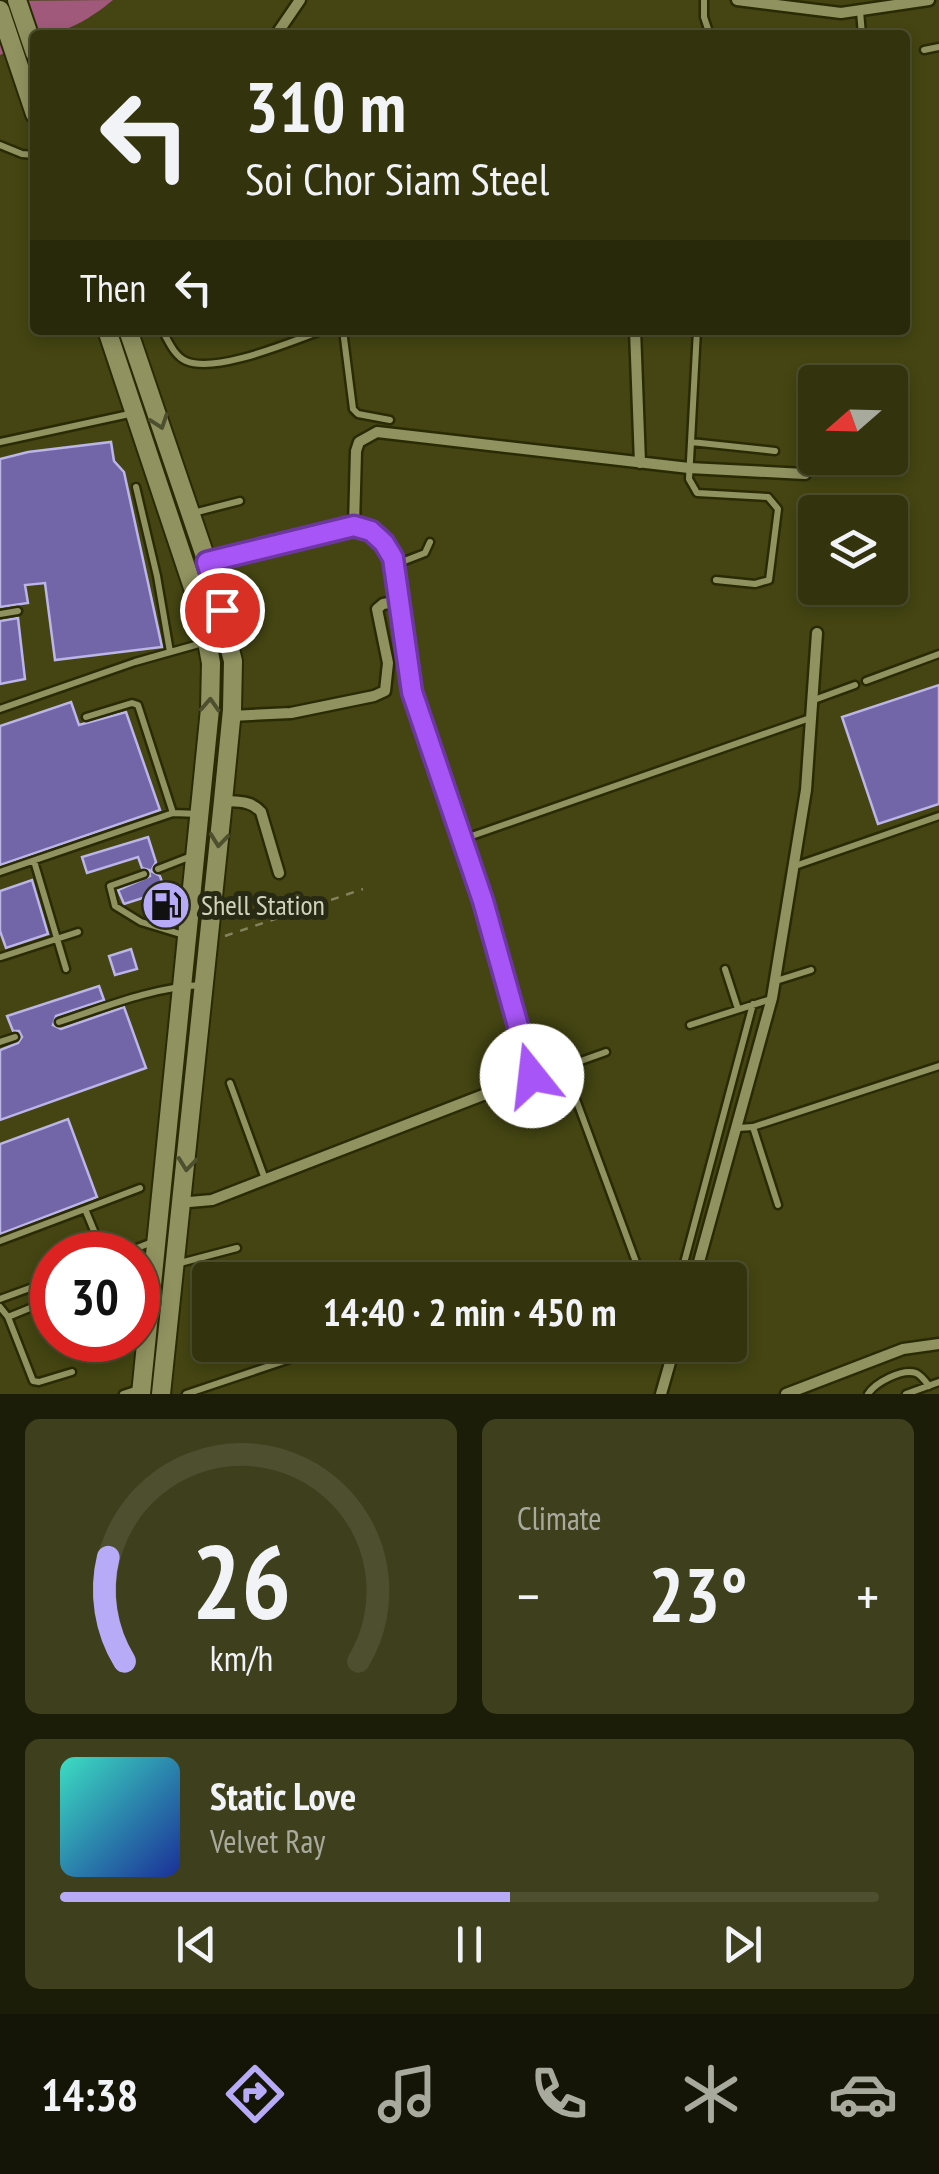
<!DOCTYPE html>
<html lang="en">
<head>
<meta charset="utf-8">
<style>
	body { margin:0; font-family:"PT Sans Narrow",sans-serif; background:#3e3f1c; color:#f1f3f6; height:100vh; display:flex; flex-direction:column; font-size:38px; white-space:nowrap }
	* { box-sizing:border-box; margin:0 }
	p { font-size:32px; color:#a9aa9e }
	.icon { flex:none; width:55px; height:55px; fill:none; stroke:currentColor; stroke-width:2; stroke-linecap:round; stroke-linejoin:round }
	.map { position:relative; height:1394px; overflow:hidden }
	.drawer { display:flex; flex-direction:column; gap:25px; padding:25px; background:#1c1d08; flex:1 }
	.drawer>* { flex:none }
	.hud { position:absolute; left:30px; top:30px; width:880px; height:305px; border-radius:10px; box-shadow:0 5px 15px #0003,0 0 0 2px #4e4f2e; background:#33340e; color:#f1f3f6; overflow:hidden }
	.needle { width:65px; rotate:250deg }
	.controls { position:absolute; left:798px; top:365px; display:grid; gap:20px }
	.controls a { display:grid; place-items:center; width:110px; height:110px; border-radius:10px; background:#33340e; box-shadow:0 5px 15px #0003,0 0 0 2px #4e4f2e; font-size:50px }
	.speed { position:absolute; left:30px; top:1232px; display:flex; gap:20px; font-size:50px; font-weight:700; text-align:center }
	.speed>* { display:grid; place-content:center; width:130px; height:130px; border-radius:50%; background:#33340e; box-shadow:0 5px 15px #0003,0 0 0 2px #4e4f2e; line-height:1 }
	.speed .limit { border:15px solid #d22; background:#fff; color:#111 }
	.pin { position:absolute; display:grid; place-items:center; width:85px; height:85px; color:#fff; margin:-42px; border:5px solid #fff; border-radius:50%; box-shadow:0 2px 10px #0007 }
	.me { position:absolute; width:110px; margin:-55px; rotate:344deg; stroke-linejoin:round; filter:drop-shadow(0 0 8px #0008) }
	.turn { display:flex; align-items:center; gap:35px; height:210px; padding:0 50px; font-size:45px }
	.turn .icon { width:130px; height:130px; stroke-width:2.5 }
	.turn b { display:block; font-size:70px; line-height:85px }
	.then { display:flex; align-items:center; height:95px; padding:0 50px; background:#0003; gap:20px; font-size:38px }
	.big { font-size:75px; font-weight:700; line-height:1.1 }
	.drawer .card { flex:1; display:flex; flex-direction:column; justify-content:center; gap:15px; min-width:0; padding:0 35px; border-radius:15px; background:#3e3f1c }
	.drawer .dial { align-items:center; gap:0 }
	.dial svg { height:260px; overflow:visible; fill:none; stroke:#4e4f2e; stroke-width:7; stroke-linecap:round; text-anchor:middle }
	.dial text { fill:#f1f3f6; stroke:none }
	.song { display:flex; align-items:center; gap:30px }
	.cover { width:120px; height:120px; border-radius:15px; background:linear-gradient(135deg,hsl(170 70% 55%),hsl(230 70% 35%)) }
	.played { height:10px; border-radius:5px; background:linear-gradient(90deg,#b7abf8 55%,#4e4f2e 55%) }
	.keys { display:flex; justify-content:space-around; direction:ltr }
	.heat { display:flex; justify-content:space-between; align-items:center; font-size:55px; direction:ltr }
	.drawer .tiles { flex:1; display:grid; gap:25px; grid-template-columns:1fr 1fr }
	.card:last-child { grid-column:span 2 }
	.trip { position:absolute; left:192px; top:1262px; width:555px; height:100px; border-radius:10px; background:#33340e; box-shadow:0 5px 15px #0003,0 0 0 2px #4e4f2e; font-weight:700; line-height:100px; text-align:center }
	.dock { display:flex; height:160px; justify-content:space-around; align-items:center; background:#141506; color:#a9aa9e }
	.dock .icon { width:70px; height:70px }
	.dock .current { color:#b7abf8 }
	.dock b { font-size:45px; color:#f1f3f6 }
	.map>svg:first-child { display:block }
</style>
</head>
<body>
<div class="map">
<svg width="939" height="1394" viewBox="0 0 939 1394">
	<rect width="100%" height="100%" fill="#444512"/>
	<path fill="#a0597b" d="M113 0C91 18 65 35 35 35V40L0 55V1Z"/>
	<path fill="#7266a8" stroke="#bcb5e7" stroke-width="2.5" d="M111 442 114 461 124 472 162 647 55 660 45 583 25 585 28 603 0 607V459L28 452Z
		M18 618 25 679 0 684V621Z
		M939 685V804L878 824 842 717Z
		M71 702 79 725 126 712 160 810 0 865V726Z
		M148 837 156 862 151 871 160 876 165 891 124 904 118 890 150 876 149 870 142 868 138 857 87 873 82 857Z
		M32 880 48 934 6 948 0 931V891Z
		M131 949 137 969 115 975 109 956Z
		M99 986 104 1000 56 1016 53 1025 61 1029 124 1007 146 1068 0 1120V1050L18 1043 22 1037 19 1031H13L7 1016Z
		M68 1119 97 1197 0 1234V1144Z"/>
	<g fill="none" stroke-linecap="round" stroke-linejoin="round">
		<g stroke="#2a2b04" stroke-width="11">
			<path id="service" d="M704 0V17L710 35
				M860 11 862 35
				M924 50 939 47
				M0 145 22 154 35 155
				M162 330C168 340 174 356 186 361 217 374 292 341 324 330
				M343 330 353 409 358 414 390 420
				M697 330 689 479 697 493 768 497 778 509 769 580 755 584 716 580
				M0 442 134 413
				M691 442 775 451
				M136 487 157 576 170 652
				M193 513 240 501
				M394 565 425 553 430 542
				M0 614 18 611
				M866 681 939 654
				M814 700 855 685
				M0 709 135 662 206 642
				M86 717 132 703 138 705 173 813
				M463 839 810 718
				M34 861 66 969
				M795 866 939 816
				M158 869 194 855
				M0 872 173 813 199 814
				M144 874 110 886 115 906 141 922 187 936
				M1 957 78 932
				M725 969 738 1009
				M776 981 811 970
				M59 1022C105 1007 153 987 202 985
				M690 1025 771 999
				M0 1042 15 1037
				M606 1052 564 1067 636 1262 640 1280
				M532 1076 564 1067
				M230 1083 265 1179
				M753 1127 778 1205
				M738 1128 753 1127 939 1066
				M85 1209 140 1188
				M0 1241 85 1209 104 1255
				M119 1255 155 1241
				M180 1263 237 1248
				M673 1280 680 1278 753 1004
				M0 1299 52 1280
				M52 1299 8 1317 33 1381 39 1382 72 1372
				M0 1307 8 1317
				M123 1394 141 1388
				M186 1394 332 1345
				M868 1394C875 1383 902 1368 916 1373 921 1375 926 1382 929 1386
				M906 1394 939 1382"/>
		</g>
		<g stroke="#2a2b04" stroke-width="15">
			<path id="minor" d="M737 0 841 13 929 0
				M276 35 300 0
				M635 330 640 463
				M354 526 356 451 359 442 377 432 689 468 805 474
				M231 716 291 713 374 696 385 691 388 663 377 609 383 604 400 601
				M223 801C237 802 251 800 261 812L279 873
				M178 1203 212 1200 532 1076 483 901 412 692 393 558 385 543 371 531 354 526 207 562
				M694 1280 772 998 806 790 817 633
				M661 1394 675 1345
				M786 1394 903 1349 939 1344"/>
		</g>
		<g stroke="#2a2b04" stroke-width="22">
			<path id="secondary" d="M17 0 35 53
				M0 10 35 114
				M107 330 202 615 211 663 210 709 141 1394
				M128 330 207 562 233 661 232 710 223 801 161 1394"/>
		</g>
		<path stroke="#83845d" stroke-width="2.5" stroke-dasharray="8 8" stroke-linecap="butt" d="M225 936 363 889"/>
		<use href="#service" stroke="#909360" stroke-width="6"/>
		<use href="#minor" stroke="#909360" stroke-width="10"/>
		<use href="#secondary" stroke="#909360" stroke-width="18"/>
	</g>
	<defs><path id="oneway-chevron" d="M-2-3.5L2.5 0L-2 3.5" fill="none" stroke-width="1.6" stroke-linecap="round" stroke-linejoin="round" transform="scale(2.5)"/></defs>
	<g stroke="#4d4f2f">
		<use href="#oneway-chevron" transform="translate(160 422) rotate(71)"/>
		<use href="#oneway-chevron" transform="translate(210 705) rotate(-87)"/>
		<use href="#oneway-chevron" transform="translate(219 840) rotate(96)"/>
		<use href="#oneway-chevron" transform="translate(187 1164) rotate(96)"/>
	</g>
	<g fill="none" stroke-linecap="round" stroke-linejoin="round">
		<g stroke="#6d37a1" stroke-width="25">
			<path id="route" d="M222 610 207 562 354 526 371 531 384 543 393 558 412 692 483 901 532 1076"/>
		</g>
		<use href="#route" stroke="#a855f7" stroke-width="18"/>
	</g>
	<defs>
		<g id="fuel-disc" transform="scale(2.5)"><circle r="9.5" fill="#b7abf8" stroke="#292a15"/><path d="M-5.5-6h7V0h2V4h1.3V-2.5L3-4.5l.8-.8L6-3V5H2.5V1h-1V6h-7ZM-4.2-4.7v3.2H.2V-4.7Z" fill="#111"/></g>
	</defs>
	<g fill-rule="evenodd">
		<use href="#fuel-disc" x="166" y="905"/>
	</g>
	<g text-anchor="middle" stroke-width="10" stroke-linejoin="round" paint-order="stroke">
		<g font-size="28" fill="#d2d4ba" stroke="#292a15" text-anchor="start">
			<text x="201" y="915">Shell Station</text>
		</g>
	</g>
</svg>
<div class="controls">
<a><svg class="needle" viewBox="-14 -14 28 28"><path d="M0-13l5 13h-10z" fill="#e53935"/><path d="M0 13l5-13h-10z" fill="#a9aa9e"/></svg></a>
<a><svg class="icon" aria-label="layers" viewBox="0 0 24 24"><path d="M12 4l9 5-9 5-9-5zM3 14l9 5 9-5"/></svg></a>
</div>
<div class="speed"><div class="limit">30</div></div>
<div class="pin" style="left:222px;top:610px;background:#d93025"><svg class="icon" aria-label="arrive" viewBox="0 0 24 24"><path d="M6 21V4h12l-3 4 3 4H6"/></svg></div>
<svg class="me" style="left:532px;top:1076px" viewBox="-20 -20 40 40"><circle r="19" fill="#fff"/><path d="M0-13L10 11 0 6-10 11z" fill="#a855f7"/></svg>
<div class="trip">14:40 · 2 min · 450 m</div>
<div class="hud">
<div class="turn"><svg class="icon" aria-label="left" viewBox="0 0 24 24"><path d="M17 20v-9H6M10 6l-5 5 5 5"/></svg><div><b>310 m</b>Soi Chor Siam Steel</div></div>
<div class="then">Then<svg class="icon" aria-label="left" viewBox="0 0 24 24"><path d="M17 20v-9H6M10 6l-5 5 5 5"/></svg></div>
</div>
</div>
<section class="drawer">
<div class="tiles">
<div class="card dial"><svg viewBox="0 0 100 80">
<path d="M14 69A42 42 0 1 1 86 69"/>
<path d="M14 69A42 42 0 0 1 9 37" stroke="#b7abf8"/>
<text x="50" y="56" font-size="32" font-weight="700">26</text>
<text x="50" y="72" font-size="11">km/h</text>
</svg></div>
<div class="card"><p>Climate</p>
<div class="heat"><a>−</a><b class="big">23°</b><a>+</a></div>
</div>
<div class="card">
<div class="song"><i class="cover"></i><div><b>Static Love</b><p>Velvet Ray</p></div></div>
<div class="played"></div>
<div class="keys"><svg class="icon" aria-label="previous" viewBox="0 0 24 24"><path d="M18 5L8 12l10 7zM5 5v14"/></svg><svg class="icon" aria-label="pause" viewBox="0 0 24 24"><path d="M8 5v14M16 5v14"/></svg><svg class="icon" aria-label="next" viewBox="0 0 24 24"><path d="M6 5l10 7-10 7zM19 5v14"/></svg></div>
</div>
</div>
</section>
<nav class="dock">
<b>14:38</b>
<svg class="icon current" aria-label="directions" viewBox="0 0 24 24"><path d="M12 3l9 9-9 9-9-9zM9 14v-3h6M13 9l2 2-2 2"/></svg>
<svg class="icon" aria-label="music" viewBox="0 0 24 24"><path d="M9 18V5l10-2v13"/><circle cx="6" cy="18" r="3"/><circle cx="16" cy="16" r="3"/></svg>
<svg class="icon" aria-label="phone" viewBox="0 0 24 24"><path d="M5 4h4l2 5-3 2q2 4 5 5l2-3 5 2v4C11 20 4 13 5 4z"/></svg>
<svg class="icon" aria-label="climate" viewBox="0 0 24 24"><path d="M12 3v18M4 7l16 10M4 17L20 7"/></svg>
<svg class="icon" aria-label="car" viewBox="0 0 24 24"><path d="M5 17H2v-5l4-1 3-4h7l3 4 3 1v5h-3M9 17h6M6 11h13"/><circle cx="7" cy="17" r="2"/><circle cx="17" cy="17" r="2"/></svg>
</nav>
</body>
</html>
